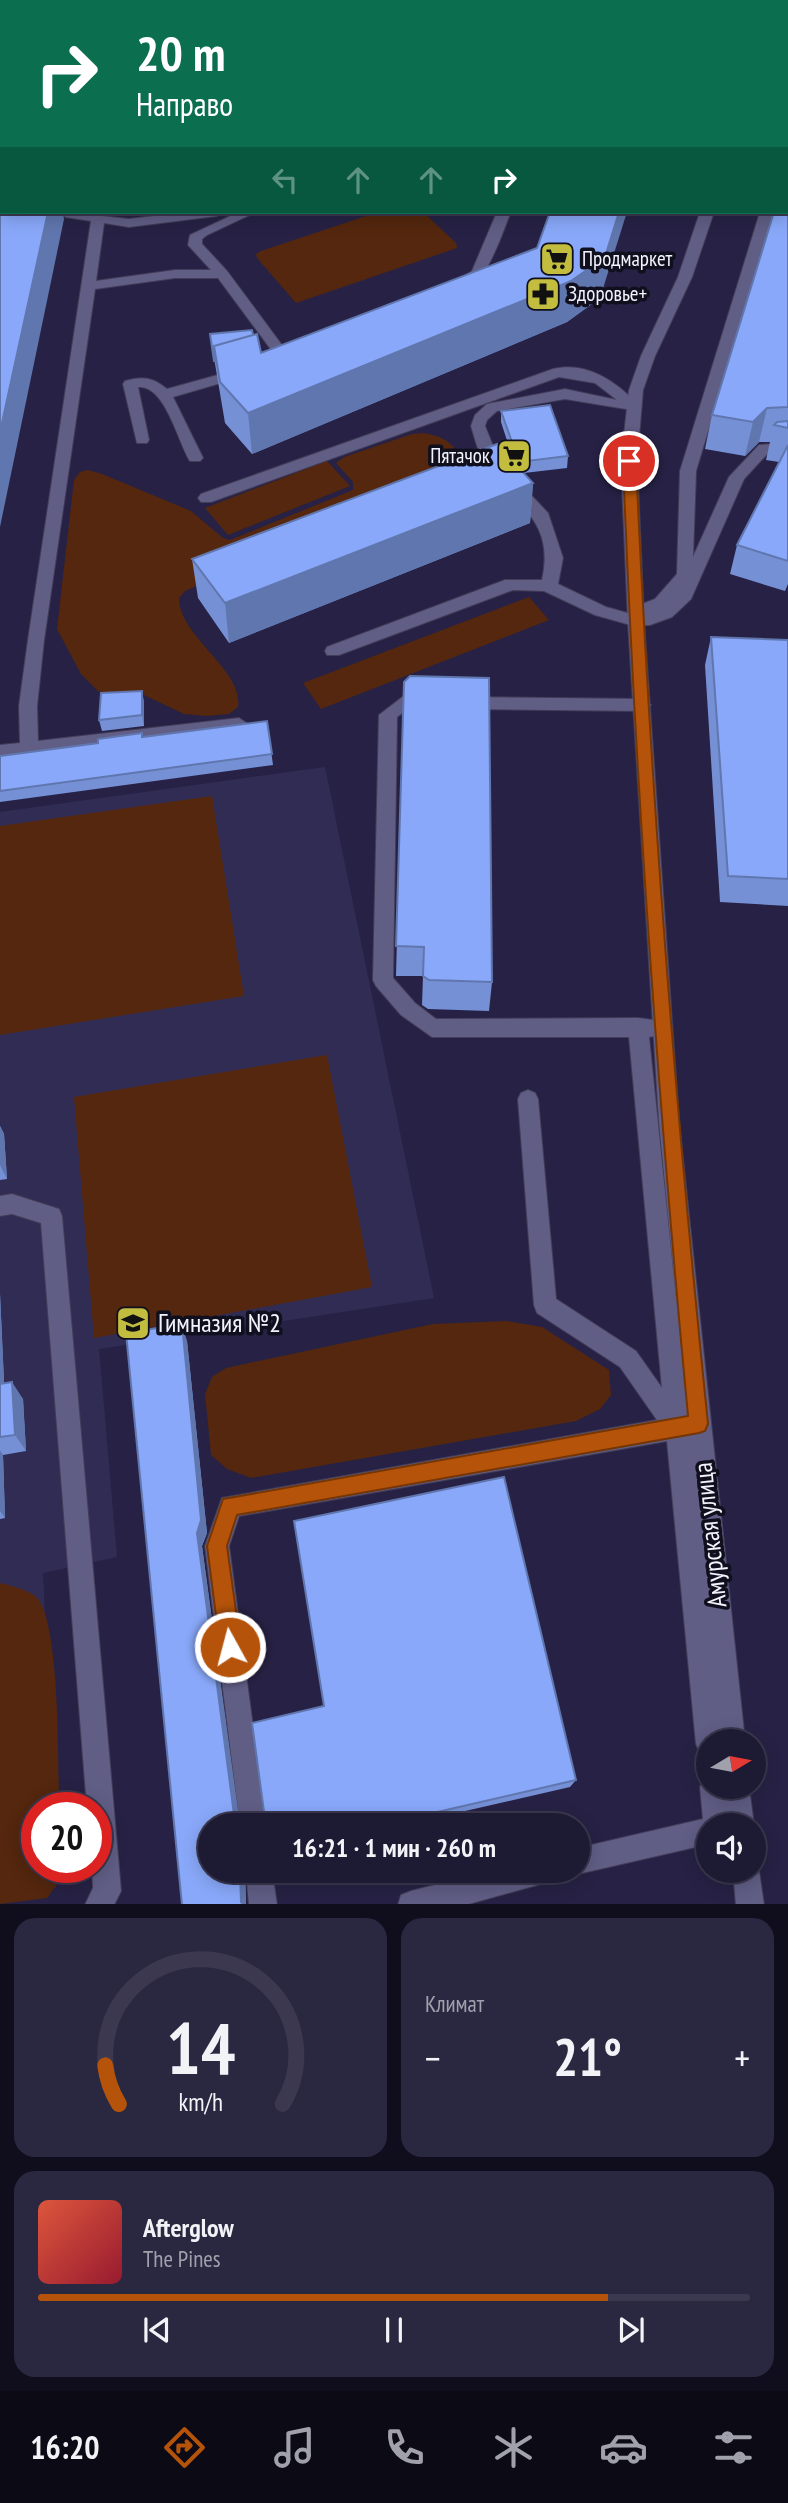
<!DOCTYPE html>
<html lang="ru">
<head>
<meta charset="utf-8">
<style>
	body { margin:0; font-family:"PT Sans Narrow",sans-serif; background:#2a2740; color:#f1f3f6; height:100vh; display:flex; flex-direction:column; font-size:26px; white-space:nowrap }
	* { box-sizing:border-box; margin:0 }
	p { font-size:23px; color:#a0a1ac }
	.icon { flex:none; width:38px; height:38px; fill:none; stroke:currentColor; stroke-width:2; stroke-linecap:round; stroke-linejoin:round }
	.map { position:relative; height:1904px; overflow:hidden }
	.sheet { display:flex; flex-direction:column; gap:14px; padding:14px; background:#100e1d; flex:1 }
	.sheet>* { flex:none }
	.guide { position:absolute; left:0px; top:0px; width:789px; height:214px; box-shadow:0 4px 18px #0003,0 0 0 2px #3b384f; background:#0b6e4f; color:#fff; overflow:hidden }
	.needle { width:46px; rotate:80deg }
	.buttons { position:absolute; left:696px; top:1729px; display:grid; gap:14px }
	.buttons a { display:grid; place-items:center; width:70px; height:70px; border-radius:50%; background:#1d1a34; box-shadow:0 4px 18px #0003,0 0 0 2px #3b384f; font-size:35px }
	.speed { position:absolute; left:21px; top:1792px; display:flex; gap:14px; font-size:35px; font-weight:700; text-align:center }
	.speed>* { display:grid; place-content:center; width:91px; height:91px; border-radius:50%; background:#1d1a34; box-shadow:0 4px 18px #0003,0 0 0 2px #3b384f; line-height:1 }
	.speed .limit { border:10px solid #d22; background:#fff; color:#111 }
	.pin { position:absolute; display:grid; place-items:center; width:60px; height:60px; color:#fff; margin:-30px; border:4px solid #fff; border-radius:50%; box-shadow:0 2px 7px #0007 }
	.me { position:absolute; width:77px; margin:-38px; rotate:353deg; stroke-linejoin:round; filter:drop-shadow(0 0 5px #0008) }
	.turn { display:flex; align-items:center; gap:24px; height:147px; padding:0 21px; font-size:32px }
	.turn .icon { width:91px; height:91px; stroke-width:2.5 }
	.turn b { display:block; font-size:49px; line-height:60px }
	.lanes { display:flex; align-items:center; height:66px; padding:0 21px; background:#0003; justify-content:center; gap:35px; direction:ltr }
	.lanes .off { opacity:.35 }
	.big { font-size:52px; font-weight:800; line-height:1.1 }
	.sheet .widget { flex:1; display:flex; flex-direction:column; justify-content:center; gap:10px; min-width:0; padding:0 24px; border-radius:21px; background:#2a2740 }
	.sheet .dial { align-items:center; gap:0 }
	.dial svg { height:182px; overflow:visible; fill:none; stroke:#3b384f; stroke-width:7; stroke-linecap:round; text-anchor:middle }
	.dial text { fill:#f1f3f6; stroke:none }
	.song { display:flex; align-items:center; gap:21px }
	.cover { width:84px; height:84px; border-radius:10px; background:linear-gradient(135deg,hsl(10 70% 55%),hsl(350 70% 35%)) }
	.played { height:7px; border-radius:4px; background:linear-gradient(90deg,#b45309 80%,#3b384f 80%) }
	.keys { display:flex; justify-content:space-around; direction:ltr }
	.heat { display:flex; justify-content:space-between; align-items:center; font-size:38px; direction:ltr }
	.sheet .tiles { flex:1; display:grid; gap:14px; grid-template-columns:1fr 1fr }
	.widget:last-child { grid-column:span 2 }
	.trip { position:absolute; left:198px; top:1813px; width:392px; height:70px; border-radius:35px; background:#1d1a34; box-shadow:0 4px 18px #0003,0 0 0 2px #3b384f; font-weight:800; line-height:70px; text-align:center }
	.tabs { display:flex; height:112px; justify-content:space-around; align-items:center; background:#0c0a15; color:#a0a1ac }
	.tabs .icon { width:49px; height:49px }
	.tabs .current { color:#b45309 }
	.tabs b { font-size:32px; color:#f1f3f6 }
	.map>svg:first-child { display:block }
</style>
</head>
<body>
<div class="map">
<svg width="788" height="1905" viewBox="0 0 788 1905">
	<rect width="100%" height="100%" fill="#272245"/>
	<path fill="#312c54" d="M325 767 434 1298 99 1349 117 1557 43 1573 53 1808H37V1867H55L56 1888 0 1899V812Z"/>
	<path fill="#54270e" d="M378 212H423L456 243 457 248 296 303 257 258 256 254 261 251Z
		M424 433C449 438 456 445 465 469L459 477 185 591 179 598C179 637 244 670 238 707L229 714 207 716 184 714 144 695 113 696 98 691 81 674 57 629 74 480 80 472 88 470 102 474 191 511 223 538 230 540 353 490V482L336 463 344 457 412 434Z
		M327 461 350 486 228 535 205 508Z
		M529 597 549 620 321 709 303 683Z
		M212 796 244 996 0 1035V826Z
		M327 1055 372 1287 94 1338 74 1097Z
		M506 1321 542 1327 609 1370 611 1395 600 1409 576 1421 251 1478 227 1469 211 1455 205 1394 212 1377 226 1368 433 1324Z
		M0 1583C10 1585 27 1590 35 1596 61 1616 58 1771 59 1808H37V1867H61L62 1877 47 1898 0 1904Z"/>
	<g fill="none" stroke-linecap="round" stroke-linejoin="round">
		<g stroke="#433d59" stroke-width="2">
			<path id="service" d="M555 0H572L570 2Z
				M612 0H624L611 2Z
				M65 212 129 219 188 212H224L217 216 129 227 104 223 96 281 175 270H211L188 245 190 235 239 212H256L207 235 202 239V244L227 271 293 360 286 364 281 363 218 278H175L95 289 44 640 37 706 38 741 239 718 248 724 239 730 0 759V745L20 743 19 706 28 640 91 221 65 217Z
				M497 212H511C501 234 485 295 454 289V283L472 271Z
				M760 212H774L696 471 693 557 729 477 759 445 788 443V453H768L744 479 691 599 672 617 650 625 634 626 595 615 544 591 513 590 339 655H327L325 651 327 647 505 580H542C555 522 518 506 487 467 479 456 475 439 471 426L475 415 487 404 565 389 617 400 595 383 559 377 211 502H201L198 498 201 494 553 369C587 361 617 382 638 405V411L565 399 497 411 487 420 485 426 499 461 548 513 563 558 558 584 606 607 631 614 632 608 655 599 677 574 680 471Z
				M243 368 248 369V375L173 397 203 458 200 461H190C178 442 165 384 138 387L149 440 147 443H137L123 384 125 381C142 376 153 377 167 389Z
				M405 695H426L435 701C427 711 412 704 397 717L393 978 415 1003 436 1019 638 1018 669 1022 672 1028 669 1034 649 1037 688 1414 699 1412 707 1416 711 1424 707 1432 690 1437 722 1741H709V1757L700 1753 696 1744 667 1441 239 1516 229 1546 266 1825H240L205 1546 222 1498 657 1420 620 1367 537 1313 534 1305 518 1099 521 1093 528 1090 535 1093 538 1099 556 1299 636 1351 662 1388 629 1037H432L401 1015 376 986 373 980 379 715Z
				M464 697 642 699 651 705 642 711 464 709 455 703Z
				M12 1194 59 1209 62 1216 121 1891 114 1905H85L93 1888 92 1867H96V1808H87L41 1223 12 1214 0 1216V1196Z
				M709 1776V1787H726L730 1825H709V1844L578 1874 569 1871H578V1848L703 1819 700 1787 704 1778Z
				M246 1871H272L277 1905H249Z
				M490 1871H554L551 1881 541 1884 465 1905H398L401 1895 411 1891Z"/>
		</g>
		<g stroke="#433d59" stroke-width="2">
			<path id="minor" d="M751 0H763V2H752Z
				M700 212H714L692 277 655 356 643 390 637 461 644 622 679 1122 745 1741H719L659 1122 628 622 621 461 629 390 641 356 678 277Z
				M723 1787H749L754 1825H728Z
				M754 1861 759 1871 764 1905H736L733 1871H754Z"/>
		</g>
		<use href="#service" fill="#615e86" fill-rule="evenodd"/>
		<use href="#minor" fill="#615e86" fill-rule="evenodd"/>
	</g>
	<path fill="#7690d6" d="M0 0 2 2V110H0Z
		M788 82V584L785 591 730 574 737 545 779 462 766 460 770 442H759L745 456 705 449 712 415 788 212Z
		M600 298 567 322 252 454 225 423 210 334 253 335 261 353Z
		M501 411 568 456 567 468 524 473 533 483 530 523 229 643 198 598 192 559 514 462 501 422Z
		M711 637 788 640V906L720 902 705 665Z
		M404 682 492 982 489 1011 428 1009 422 1005 423 976H396Z
		M144 701V726L102 731 99 720Z
		M267 721 273 765 0 802V756L98 743 142 733 143 737Z
		M0 1126 4 1134 7 1179 0 1180Z
		M0 1294 4 1383 23 1399 26 1451 3 1455 5 1518 0 1519Z
		M187 1341 207 1533 202 1546 239 1822H262L576 1780 570 1787 404 1825H210V1871H245L246 1905H182Z"/>
	<path fill="#6076ae" d="M48 212H64H63L64 219 0 527V432Z
		M619 212H627L600 298 567 322 252 454 248 413Z
		M767 408 759 442 745 456 753 422Z
		M533 483 530 523 229 643 225 603Z
		M142 691 144 701V726L142 715Z
		M0 1126 4 1134 7 1179 0 1165Z
		M0 1294 5 1402 0 1394Z
		M182 1324 187 1341 207 1533 202 1546 240 1825 235 1822 197 1533Z
		M12 1382 23 1399 26 1451 15 1435Z
		M0 1450 3 1455 5 1518 0 1511Z
		M240 1871H245L246 1905 241 1902Z"/>
	<path fill="#89a8f9" stroke="#6076ae" stroke-width="2" d="M0 0H38V2H2V88H0Z
		M146 0H505L504 2H146Z
		M620 0H686L685 2H619Z
		M788 82V407L767 408 753 422 712 415 774 212H788Z
		M2 159V212H48L0 432V160Z
		M550 212H619L605 257 571 281 248 413 220 382 214 346 257 334 261 353 537 248Z
		M252 330 253 335 214 346 215 361H214L210 334Z
		M550 405 568 456 519 462 501 411Z
		M788 421V428L774 425 777 422Z
		M497 444 533 483 225 603 192 559Z
		M788 445V561L737 545Z
		M711 637 788 640V879L728 876Z
		M410 676 489 678 492 982 429 980 423 976 424 947 396 946 404 682Z
		M142 691V715L99 720 101 693Z
		M267 721 272 754 0 791V756L98 743V739L142 733V737Z
		M182 1324 201 1520 197 1533 235 1822H262L265 1819 252 1723 324 1706 294 1521 504 1477 576 1780 381 1825H210V1871H240L241 1902 244 1905H182L126 1333Z
		M12 1382 15 1435 0 1437V1384Z"/>
	<path fill="#b45309" stroke="#753606" stroke-width="2" d="M629 457 636 461C650 783 675 1104 708 1424L705 1431 699 1433 237 1515 227 1546 241 1647 238 1655 230 1658 223 1655 220 1647 207 1546 223 1499 688 1416C658 1098 635 780 623 461Z"/>
	<defs>
		<g id="supermarket-square" transform="scale(1.75)"><rect x="-9" y="-9" width="18" height="18" rx="4" fill="#c2bd3f" stroke="#100f1e"/><path d="M-6-5.5h2.5l.6 2H6L4.5 2H-2.5L-4.4-4H-6ZM-1.5 3.2a1.3 1.3 0 1 0 .1 0ZM3 3.2a1.3 1.3 0 1 0 .1 0Z" fill="#111"/></g>
		<g id="pharmacy-square" transform="scale(1.75)"><rect x="-9" y="-9" width="18" height="18" rx="4" fill="#c2bd3f" stroke="#100f1e"/><path d="M-2-6h4v4h4v4h-4v4h-4v-4h-4v-4h4Z" fill="#111"/></g>
		<g id="school-square" transform="scale(1.75)"><rect x="-9" y="-9" width="18" height="18" rx="4" fill="#c2bd3f" stroke="#100f1e"/><path d="M0-5L7-2L0 1L-7-2ZM-4 1L0 2.5L4 1V4Q0 6-4 4Z" fill="#111"/></g>
	</defs>
	<g fill-rule="evenodd">
		<use href="#supermarket-square" x="557" y="259"/>
		<use href="#pharmacy-square" x="543" y="294"/>
		<use href="#supermarket-square" x="514" y="456"/>
		<use href="#school-square" x="133" y="1323"/>
	</g>
	<g text-anchor="middle" stroke-width="7" stroke-linejoin="round" paint-order="stroke">
		<g font-size="21" fill="#f3f3fd" stroke="#100f1e" text-anchor="start">
			<text x="582" y="266">Продмаркет</text>
			<text x="568" y="301">Здоровье+</text>
			<text x="490" y="463" text-anchor="end">Пятачок</text>
		</g>
		<g font-size="26" fill="#f3f3fd" stroke="#100f1e" text-anchor="start">
			<text x="158" y="1332">Гимназия №2</text>
		</g>
		<g font-size="26" fill="#f3f3fd" stroke="#100f1e">
			<text transform="translate(710 1535) rotate(-96)" y="9">Амурская улица</text>
		</g>
	</g>
</svg>
<div class="buttons">
<a><svg class="needle" viewBox="-14 -14 28 28"><path d="M0-13l5 13h-10z" fill="#e53935"/><path d="M0 13l5-13h-10z" fill="#a0a1ac"/></svg></a>
<a><svg class="icon" aria-label="sound" viewBox="0 0 24 24"><path d="M4 9h4l5-4v14l-5-4H4zM17 9q2 3 0 6"/></svg></a>
</div>
<div class="speed"><div class="limit">20</div></div>
<div class="pin" style="left:629px;top:461px;background:#d93025"><svg class="icon" aria-label="arrive" viewBox="0 0 24 24"><path d="M6 21V4h12l-3 4 3 4H6"/></svg></div>
<svg class="me" style="left:230px;top:1647px" viewBox="-20 -20 40 40"><circle r="17" fill="#b45309" stroke="#fff" stroke-width="3"/><path d="M0-11L8 9 0 5-8 9z" fill="#fff"/></svg>
<div class="trip">16:21 · 1 мин · 260 m</div>
<div class="guide">
<div class="turn"><svg class="icon" aria-label="right" viewBox="0 0 24 24"><path d="M7 20v-9h11M14 6l5 5-5 5"/></svg><div><b>20 m</b>Направо</div></div>
<div class="lanes"><svg class="icon off" aria-label="left" viewBox="0 0 24 24"><path d="M17 20v-9H6M10 6l-5 5 5 5"/></svg><svg class="icon off" aria-label="ahead" viewBox="0 0 24 24"><path d="M12 20V5M6 11l6-6 6 6"/></svg><svg class="icon off" aria-label="ahead" viewBox="0 0 24 24"><path d="M12 20V5M6 11l6-6 6 6"/></svg><svg class="icon" aria-label="right" viewBox="0 0 24 24"><path d="M7 20v-9h11M14 6l5 5-5 5"/></svg></div>
</div>
</div>
<section class="sheet">
<div class="tiles">
<div class="widget dial"><svg viewBox="0 0 100 80">
<path d="M14 69A42 42 0 1 1 86 69"/>
<path d="M14 69A42 42 0 0 1 8 52" stroke="#b45309"/>
<text x="50" y="56" font-size="32" font-weight="700">14</text>
<text x="50" y="72" font-size="11">km/h</text>
</svg></div>
<div class="widget"><p>Климат</p>
<div class="heat"><a>−</a><b class="big">21°</b><a>+</a></div>
</div>
<div class="widget">
<div class="song"><i class="cover"></i><div><b>Afterglow</b><p>The Pines</p></div></div>
<div class="played"></div>
<div class="keys"><svg class="icon" aria-label="previous" viewBox="0 0 24 24"><path d="M18 5L8 12l10 7zM5 5v14"/></svg><svg class="icon" aria-label="pause" viewBox="0 0 24 24"><path d="M8 5v14M16 5v14"/></svg><svg class="icon" aria-label="next" viewBox="0 0 24 24"><path d="M6 5l10 7-10 7zM19 5v14"/></svg></div>
</div>
</div>
</section>
<nav class="tabs">
<b>16:20</b>
<svg class="icon current" aria-label="directions" viewBox="0 0 24 24"><path d="M12 3l9 9-9 9-9-9zM9 14v-3h6M13 9l2 2-2 2"/></svg>
<svg class="icon" aria-label="music" viewBox="0 0 24 24"><path d="M9 18V5l10-2v13"/><circle cx="6" cy="18" r="3"/><circle cx="16" cy="16" r="3"/></svg>
<svg class="icon" aria-label="phone" viewBox="0 0 24 24"><path d="M5 4h4l2 5-3 2q2 4 5 5l2-3 5 2v4C11 20 4 13 5 4z"/></svg>
<svg class="icon" aria-label="climate" viewBox="0 0 24 24"><path d="M12 3v18M4 7l16 10M4 17L20 7"/></svg>
<svg class="icon" aria-label="car" viewBox="0 0 24 24"><path d="M5 17H2v-5l4-1 3-4h7l3 4 3 1v5h-3M9 17h6M6 11h13"/><circle cx="7" cy="17" r="2"/><circle cx="17" cy="17" r="2"/></svg>
<svg class="icon" aria-label="filters" viewBox="0 0 24 24"><path d="M4 7h16M4 17h16"/><circle cx="9" cy="7" r="2"/><circle cx="15" cy="17" r="2"/></svg>
</nav>
</body>
</html>
